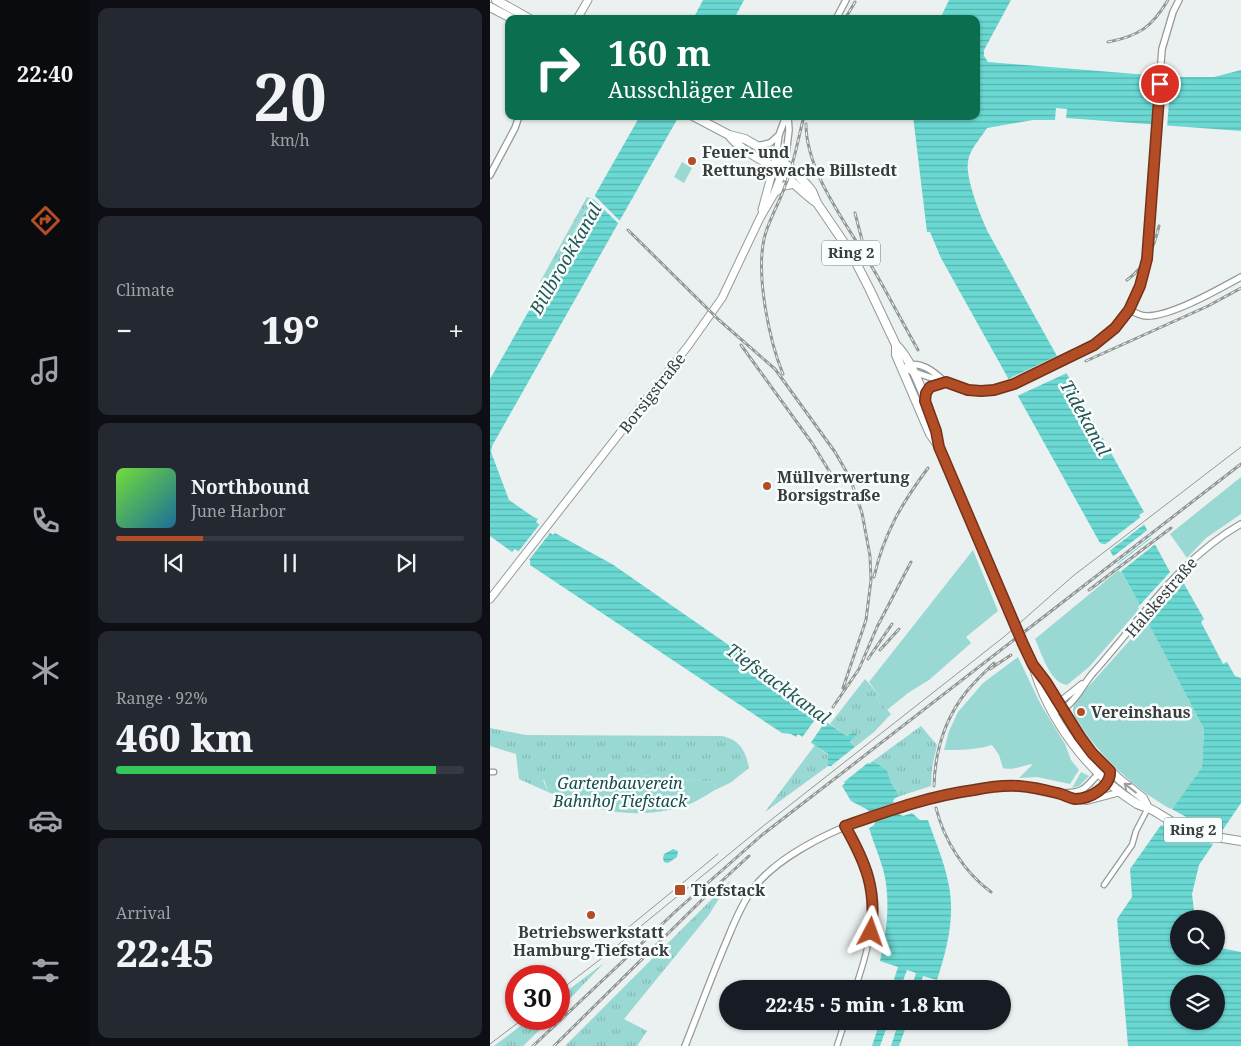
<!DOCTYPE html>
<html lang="en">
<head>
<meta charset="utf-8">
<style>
	body { margin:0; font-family:"Noto Serif",serif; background:#242831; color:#f1f3f6; height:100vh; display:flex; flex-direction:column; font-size:19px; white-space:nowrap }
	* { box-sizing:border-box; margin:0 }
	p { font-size:16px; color:#9ea1a6 }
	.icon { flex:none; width:28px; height:28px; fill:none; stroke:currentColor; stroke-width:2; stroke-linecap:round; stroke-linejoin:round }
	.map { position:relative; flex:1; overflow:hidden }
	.side { display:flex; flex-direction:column; gap:8px; padding:8px; background:#0d0f14; width:400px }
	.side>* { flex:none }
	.top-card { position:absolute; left:15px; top:15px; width:475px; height:105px; border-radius:10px; box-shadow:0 1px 4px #0004; background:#0b6e4f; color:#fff; overflow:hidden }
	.buttons { position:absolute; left:680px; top:910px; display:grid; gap:10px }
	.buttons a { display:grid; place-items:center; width:55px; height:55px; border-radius:50%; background:#171b24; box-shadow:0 1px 4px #0004; font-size:25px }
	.speed { position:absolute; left:15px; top:965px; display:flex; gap:10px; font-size:25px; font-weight:700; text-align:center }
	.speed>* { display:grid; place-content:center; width:65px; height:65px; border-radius:50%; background:#171b24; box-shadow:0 1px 4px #0004; line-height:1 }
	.speed .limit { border:8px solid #d22; background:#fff; color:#111 }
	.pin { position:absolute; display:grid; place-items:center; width:42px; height:42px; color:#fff; margin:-21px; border:2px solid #fff; border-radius:50%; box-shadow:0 1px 5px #0007 }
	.me { position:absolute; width:55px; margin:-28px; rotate:4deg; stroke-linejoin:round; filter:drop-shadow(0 0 4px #0008) }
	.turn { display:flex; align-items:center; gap:18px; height:105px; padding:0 20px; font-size:22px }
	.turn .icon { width:65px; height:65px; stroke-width:2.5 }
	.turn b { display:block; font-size:35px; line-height:42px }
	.big { font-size:38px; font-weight:800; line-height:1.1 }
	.side .card { flex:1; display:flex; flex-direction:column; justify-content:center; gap:8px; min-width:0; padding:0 18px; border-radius:10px; background:#242831 }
	.side .dial { align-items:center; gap:0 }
	.dial b { font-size:65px; line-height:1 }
	.song { display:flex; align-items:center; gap:15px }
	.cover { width:60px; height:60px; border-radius:8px; background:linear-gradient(135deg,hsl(100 70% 55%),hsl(200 70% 35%)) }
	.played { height:5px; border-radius:2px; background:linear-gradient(90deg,#b34d25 25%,#363941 25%) }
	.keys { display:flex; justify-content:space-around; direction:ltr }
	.heat { display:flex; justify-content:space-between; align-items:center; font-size:28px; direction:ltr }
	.charge { height:8px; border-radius:4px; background:linear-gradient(90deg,#34c759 92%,#363941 0) }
	.trip { position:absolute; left:229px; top:980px; width:292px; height:50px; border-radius:25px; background:#171b24; box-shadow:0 1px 4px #0004; font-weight:800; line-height:50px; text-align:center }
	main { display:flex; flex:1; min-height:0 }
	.tabs { display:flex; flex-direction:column; width:90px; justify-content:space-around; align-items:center; background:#090b0e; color:#9ea1a6 }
	.tabs .icon { width:35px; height:35px }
	.tabs .active { color:#b34d25 }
	.tabs b { font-size:22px; color:#f1f3f6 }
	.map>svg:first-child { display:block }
</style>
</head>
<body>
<main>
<nav class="tabs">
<b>22:40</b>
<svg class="icon active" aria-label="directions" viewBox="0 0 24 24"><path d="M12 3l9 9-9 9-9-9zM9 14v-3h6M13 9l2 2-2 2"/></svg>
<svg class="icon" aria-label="music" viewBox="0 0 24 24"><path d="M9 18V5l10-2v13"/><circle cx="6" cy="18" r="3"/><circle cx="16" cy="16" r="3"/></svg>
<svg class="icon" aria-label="phone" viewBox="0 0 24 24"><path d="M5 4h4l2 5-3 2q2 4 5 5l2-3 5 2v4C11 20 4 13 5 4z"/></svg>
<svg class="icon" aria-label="climate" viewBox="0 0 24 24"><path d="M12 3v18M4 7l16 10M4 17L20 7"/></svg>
<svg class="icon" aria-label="car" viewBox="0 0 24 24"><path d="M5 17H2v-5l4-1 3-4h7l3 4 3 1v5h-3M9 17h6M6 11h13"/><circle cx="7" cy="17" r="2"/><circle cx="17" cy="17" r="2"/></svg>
<svg class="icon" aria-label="filters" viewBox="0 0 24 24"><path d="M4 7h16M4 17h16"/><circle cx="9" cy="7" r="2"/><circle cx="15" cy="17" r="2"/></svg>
</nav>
<section class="side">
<div class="card dial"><b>20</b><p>km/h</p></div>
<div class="card"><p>Climate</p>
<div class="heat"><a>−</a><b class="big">19°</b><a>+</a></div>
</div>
<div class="card">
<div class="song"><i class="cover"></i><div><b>Northbound</b><p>June Harbor</p></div></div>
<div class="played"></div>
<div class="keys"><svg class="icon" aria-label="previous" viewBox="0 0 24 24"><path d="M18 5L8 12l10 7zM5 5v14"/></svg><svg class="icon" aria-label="pause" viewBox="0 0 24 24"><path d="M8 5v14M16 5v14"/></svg><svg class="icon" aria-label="next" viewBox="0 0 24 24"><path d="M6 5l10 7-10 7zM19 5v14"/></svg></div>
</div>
<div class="card"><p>Range · 92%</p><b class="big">460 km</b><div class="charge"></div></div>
<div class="card"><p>Arrival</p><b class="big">22:45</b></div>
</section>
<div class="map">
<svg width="751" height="1046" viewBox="0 0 751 1046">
	<defs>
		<pattern id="grass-tufts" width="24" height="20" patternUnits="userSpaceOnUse" patternTransform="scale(1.25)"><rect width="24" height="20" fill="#9ad8d3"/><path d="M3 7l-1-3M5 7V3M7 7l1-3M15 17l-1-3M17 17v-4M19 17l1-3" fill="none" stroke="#86bab6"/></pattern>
		<pattern id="water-rules" width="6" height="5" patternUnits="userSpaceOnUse" patternTransform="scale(1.25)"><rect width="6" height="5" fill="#6bd9d3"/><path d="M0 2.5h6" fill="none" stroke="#59b1ac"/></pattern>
	</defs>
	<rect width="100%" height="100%" fill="#eaf1f0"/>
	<path fill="url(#grass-tufts)" d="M97 197 102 199 54 284 50 282Z
		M375 679 389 695 386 698 401 714 384 732 365 747 357 736 340 724Z
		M574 717 609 766 608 767 586 741 571 719Z
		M431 726 447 745 442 768 441 786 410 796 401 783 397 770 383 761Z
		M0 728 36 735 232 736C250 740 256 751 259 768L240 783 225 790 224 782 131 773 53 780 58 792 29 779 26 754 0 746Z
		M325 745 338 755V766L275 812Z
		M591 772 599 776 589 786 582 788Z
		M241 880 218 916 134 1019 157 1031 147 1046H75Z
		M114 963 69 1010V1011V997Z
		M40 1019H61L33 1046H4Z"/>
	<path fill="#9ad8d3" d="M192 162 202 168 194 183 184 177Z
		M751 477V514L716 538 697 558 680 534Z
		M483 550 508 611 476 637 481 643 439 680 418 693 397 710 386 698 389 695 379 682Z
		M630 569 651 607 599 667 577 685C560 683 552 654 545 639Z
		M657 621 714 729 712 767 682 810C647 790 614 761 592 727 589 722 583 716 583 710 583 704 587 701 590 696Z
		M528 657 551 705 575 744 581 760 589 770 580 784 547 777 529 778 543 764C532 765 524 771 513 768L509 755 502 745C485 750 470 750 454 750L459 731 468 712 493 683Z
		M52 773H131L224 782 225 790C216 795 205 803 194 806 146 821 102 811 58 792Z"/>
	<path fill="url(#water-rules)" fill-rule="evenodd" d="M213 0H254L244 19H203Z
		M459 0H521L494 50V56L498 62 683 77H724L751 70V131L576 118 577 109 566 108 565 120H543L497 128C491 138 479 150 478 162 475 178 492 220 499 234L654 512 649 515 680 572 693 582 714 619 711 622 733 664 737 662 745 676 751 678V803L709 865 702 894 705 919H689V956H726V947L751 952V1046H638L627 919 642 897 640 869 712 767 714 729 657 621 651 607 617 545 610 543 451 258 440 232H437L423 116H486V19H450ZM689 984H726V1021H689Z
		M150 116H189L2 446 1 452 19 500 42 516 48 519 46 522 63 535 65 533 122 564 289 680 312 698V703L327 716 357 736 364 732 367 735 360 741 379 764 383 761 397 770 401 783 410 796 405 798 403 801 404 803 406 802 409 814 413 816 422 813 430 820H438C445 841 455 863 459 886 465 918 457 949 447 980L433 976 429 989H421L426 973 417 970 410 989H401L408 967 390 961C397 931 401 899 393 869 389 855 383 842 379 828L383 826 385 823 378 810 361 801 352 786 355 783 341 766H338V754L308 734 306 737 301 734 292 733 40 565V560L25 549 22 552 0 536V379Z
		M183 849 188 851 187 857 178 863 174 862 173 858 174 854Z
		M390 1021H399L390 1046H382Z
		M409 1021H418L409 1046H401Z"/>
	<path fill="#eaf1f0" d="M665 73 681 74 677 128 661 127Z
		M103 194 131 222 129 224 101 197Z
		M569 355 579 372 525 397 516 380Z
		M652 516 656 523 618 552 615 547 613 546Z
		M50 524 60 533 39 560 28 552Z
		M660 528 664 535 625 565 621 558Z
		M664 536 668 542 630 572 625 566Z
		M682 570 685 572 684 574H687L694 580 656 622 648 607Z
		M329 714 337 719 320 744 311 739Z
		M366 746 379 762 354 782 341 766Z
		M406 802 410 812 383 822 379 812Z
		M680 808 707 823 736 830 726 845 690 834 669 824Z"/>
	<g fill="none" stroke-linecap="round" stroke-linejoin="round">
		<g stroke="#939a99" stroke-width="7">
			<path id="minor" d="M0 772H4
				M355 826C362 839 370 851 375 864 391 906 379 948 365 989
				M614 885 642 845 646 831 658 808
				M347 1046 355 1021"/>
		</g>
		<g stroke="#939a99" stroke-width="8">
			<path id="tertiary" d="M346 19 356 0
				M267 146 280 143 289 135
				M286 158 289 135 296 116
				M295 164 299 130 298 116
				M0 175 25 128 29 116
				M639 309C645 313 650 316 657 316 682 316 729 289 751 277
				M417 366C430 360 444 372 454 381
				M412 368 478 390H503L524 384 590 353 617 336 639 309 649 286 656 265 672 49 683 12 689 0
				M435 399C437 387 443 385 454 383
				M562 711C568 711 572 711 576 707 587 699 593 685 602 674 649 622 689 559 751 524
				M562 711 567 704 592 684
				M573 795 597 801 631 792
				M195 1046C209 1011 222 975 237 940 244 923 251 905 262 890 305 832 441 791 511 786 533 784 551 792 571 793 578 793 587 793 593 789 603 783 607 769 620 771 622 789 600 795 585 799"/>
		</g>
		<g stroke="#939a99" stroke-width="9">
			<path id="secondary" d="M87 19 98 0
				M286 192 294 186 305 184
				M272 210 286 158
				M0 599 198 346 232 298 270 218 284 194 294 168"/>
		</g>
		<g stroke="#939a99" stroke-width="10">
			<path id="primary" d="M6 0 40 19
				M0 7 23 19
				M203 116 239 135 255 139 274 150 301 168 318 186 322 191 327 203 361 253 379 288 406 345C424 361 444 419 448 443
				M239 135C251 152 275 160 292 173 304 183 314 194 327 203
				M406 345V355L440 434 449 447 543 665C558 719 599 774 647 804 650 806 654 806 658 808 666 811 673 817 681 821 703 832 726 838 751 841
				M546 669 603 753 629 779 653 798 658 808"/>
		</g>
		<use href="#minor" stroke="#fff" stroke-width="4.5"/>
		<use href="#tertiary" stroke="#fff" stroke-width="5.5"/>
		<use href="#secondary" stroke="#fff" stroke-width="7"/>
		<use href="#primary" stroke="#fff" stroke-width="8"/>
		<path stroke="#939797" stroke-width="1" d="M129 935 228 854
			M69 991 112 958 272 827 515 636 583 576 751 447
			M0 1044 33 1019"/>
		<g stroke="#939797" stroke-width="3">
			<path id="rail" d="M355 19 365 2
				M618 42C649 36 662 27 678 0
				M316 124C316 173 358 225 382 267 398 294 412 322 428 350
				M365 213 372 240
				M138 230 229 320 285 369 345 452 360 478 372 513 380 556 381 580 376 620 353 688
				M637 280C656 266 664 248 669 226
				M251 345 322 443 341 474
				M596 361 718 306 751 288
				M293 374C279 340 266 276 274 239 278 221 289 204 295 186 304 164 308 139 314 116
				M384 577C394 533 412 503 438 468
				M599 590 681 528
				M390 650 409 629
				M378 659 402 624
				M500 669 521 655
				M343 707 369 669 387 627 421 562
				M444 786C445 752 455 718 477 691 485 681 495 672 504 663
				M446 808C454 840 474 872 501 892
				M43 1046 187 910 272 835 751 464
				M64 1046 222 890 259 856"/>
		</g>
		<use href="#rail" stroke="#f7fefd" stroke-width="1" stroke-dasharray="4" stroke-linecap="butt"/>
	</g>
	<defs><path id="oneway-shaft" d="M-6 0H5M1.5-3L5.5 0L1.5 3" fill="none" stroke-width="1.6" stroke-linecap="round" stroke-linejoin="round" transform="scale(1.25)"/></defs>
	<use stroke="#9d9e9e" href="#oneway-shaft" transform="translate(640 788) rotate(-142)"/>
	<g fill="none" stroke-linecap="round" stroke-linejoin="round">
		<g stroke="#743218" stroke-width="12">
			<path id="route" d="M381 932C387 890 376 863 355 826 398 811 439 796 484 790 499 787 514 785 529 786 542 787 555 790 567 793 573 794 579 798 585 799 600 799 621 787 620 771L602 753 590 737 556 682 543 665 533 644 449 447 446 431 435 401 436 393 440 387 456 382 478 390 491 391 504 390 524 384 604 345 625 328 639 310 650 286 657 259 670 84"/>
		</g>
		<use href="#route" stroke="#b34d25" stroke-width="9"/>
	</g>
	<g fill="#b34d25" stroke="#f7fefd" stroke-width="2">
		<circle cx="202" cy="161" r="5"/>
		<circle cx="277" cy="486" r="5"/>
		<circle cx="591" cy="712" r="5"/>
		<rect x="184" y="884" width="12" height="12" rx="2.5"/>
		<circle cx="101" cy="915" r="5"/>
	</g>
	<g text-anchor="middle" stroke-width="5" stroke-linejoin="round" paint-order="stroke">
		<g fill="#f7fefd" stroke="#737777" stroke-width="1">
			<rect x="332" y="240.5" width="58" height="25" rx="4"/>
			<rect x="674" y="817.5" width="58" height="25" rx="4"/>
		</g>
		<g font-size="15" font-weight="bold" fill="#3b3d3d">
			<text x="361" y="258">Ring 2</text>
			<text x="703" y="835">Ring 2</text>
		</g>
		<g font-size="16" font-weight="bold" fill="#3b3d3d" stroke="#f7fefd" text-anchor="start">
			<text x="212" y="158">Feuer- und<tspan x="212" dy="18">Rettungswache Billstedt</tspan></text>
			<text x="287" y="483">Müllverwertung<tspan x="287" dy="18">Borsigstraße</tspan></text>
			<text x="601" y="718">Vereinshaus</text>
			<text x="201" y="896">Tiefstack</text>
			<text x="101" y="938" text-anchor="middle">Betriebswerkstatt<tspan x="101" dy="18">Hamburg-Tiefstack</tspan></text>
		</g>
		<g font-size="16" fill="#3b3d3d" stroke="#f7fefd">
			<text transform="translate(162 393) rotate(-52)" y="6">Borsigstraße</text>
			<text transform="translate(671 597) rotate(-49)" y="6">Halskestraße</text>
		</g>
		<g font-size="16" font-style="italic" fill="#184a47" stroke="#f7fefd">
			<text x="130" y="789">Gartenbauverein<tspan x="130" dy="18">Bahnhof Tiefstack</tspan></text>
		</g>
		<g font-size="18" font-style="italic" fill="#255653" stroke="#f7fefd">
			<text transform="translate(76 259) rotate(-60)" y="6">Billbrookkanal</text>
			<text transform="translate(595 418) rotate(61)" y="6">Tidekanal</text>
			<text transform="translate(288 684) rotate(36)" y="6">Tiefstackkanal</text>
		</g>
	</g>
</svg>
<div class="buttons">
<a><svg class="icon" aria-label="search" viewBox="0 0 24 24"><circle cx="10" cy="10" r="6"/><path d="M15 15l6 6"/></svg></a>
<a><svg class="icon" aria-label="layers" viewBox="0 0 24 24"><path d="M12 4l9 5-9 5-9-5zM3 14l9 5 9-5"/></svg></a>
</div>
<div class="speed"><div class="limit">30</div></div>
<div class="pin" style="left:670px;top:84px;background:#d93025"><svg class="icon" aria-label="arrive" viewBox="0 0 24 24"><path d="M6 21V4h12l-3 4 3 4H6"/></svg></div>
<svg class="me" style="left:381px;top:932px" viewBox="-20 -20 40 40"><path d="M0-17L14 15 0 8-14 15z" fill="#b34d25" stroke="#fff" stroke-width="4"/></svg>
<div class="trip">22:45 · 5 min · 1.8 km</div>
<div class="top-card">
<div class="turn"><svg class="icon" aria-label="right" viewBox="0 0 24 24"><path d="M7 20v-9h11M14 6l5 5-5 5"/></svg><div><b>160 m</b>Ausschläger Allee</div></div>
</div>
</div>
</main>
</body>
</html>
